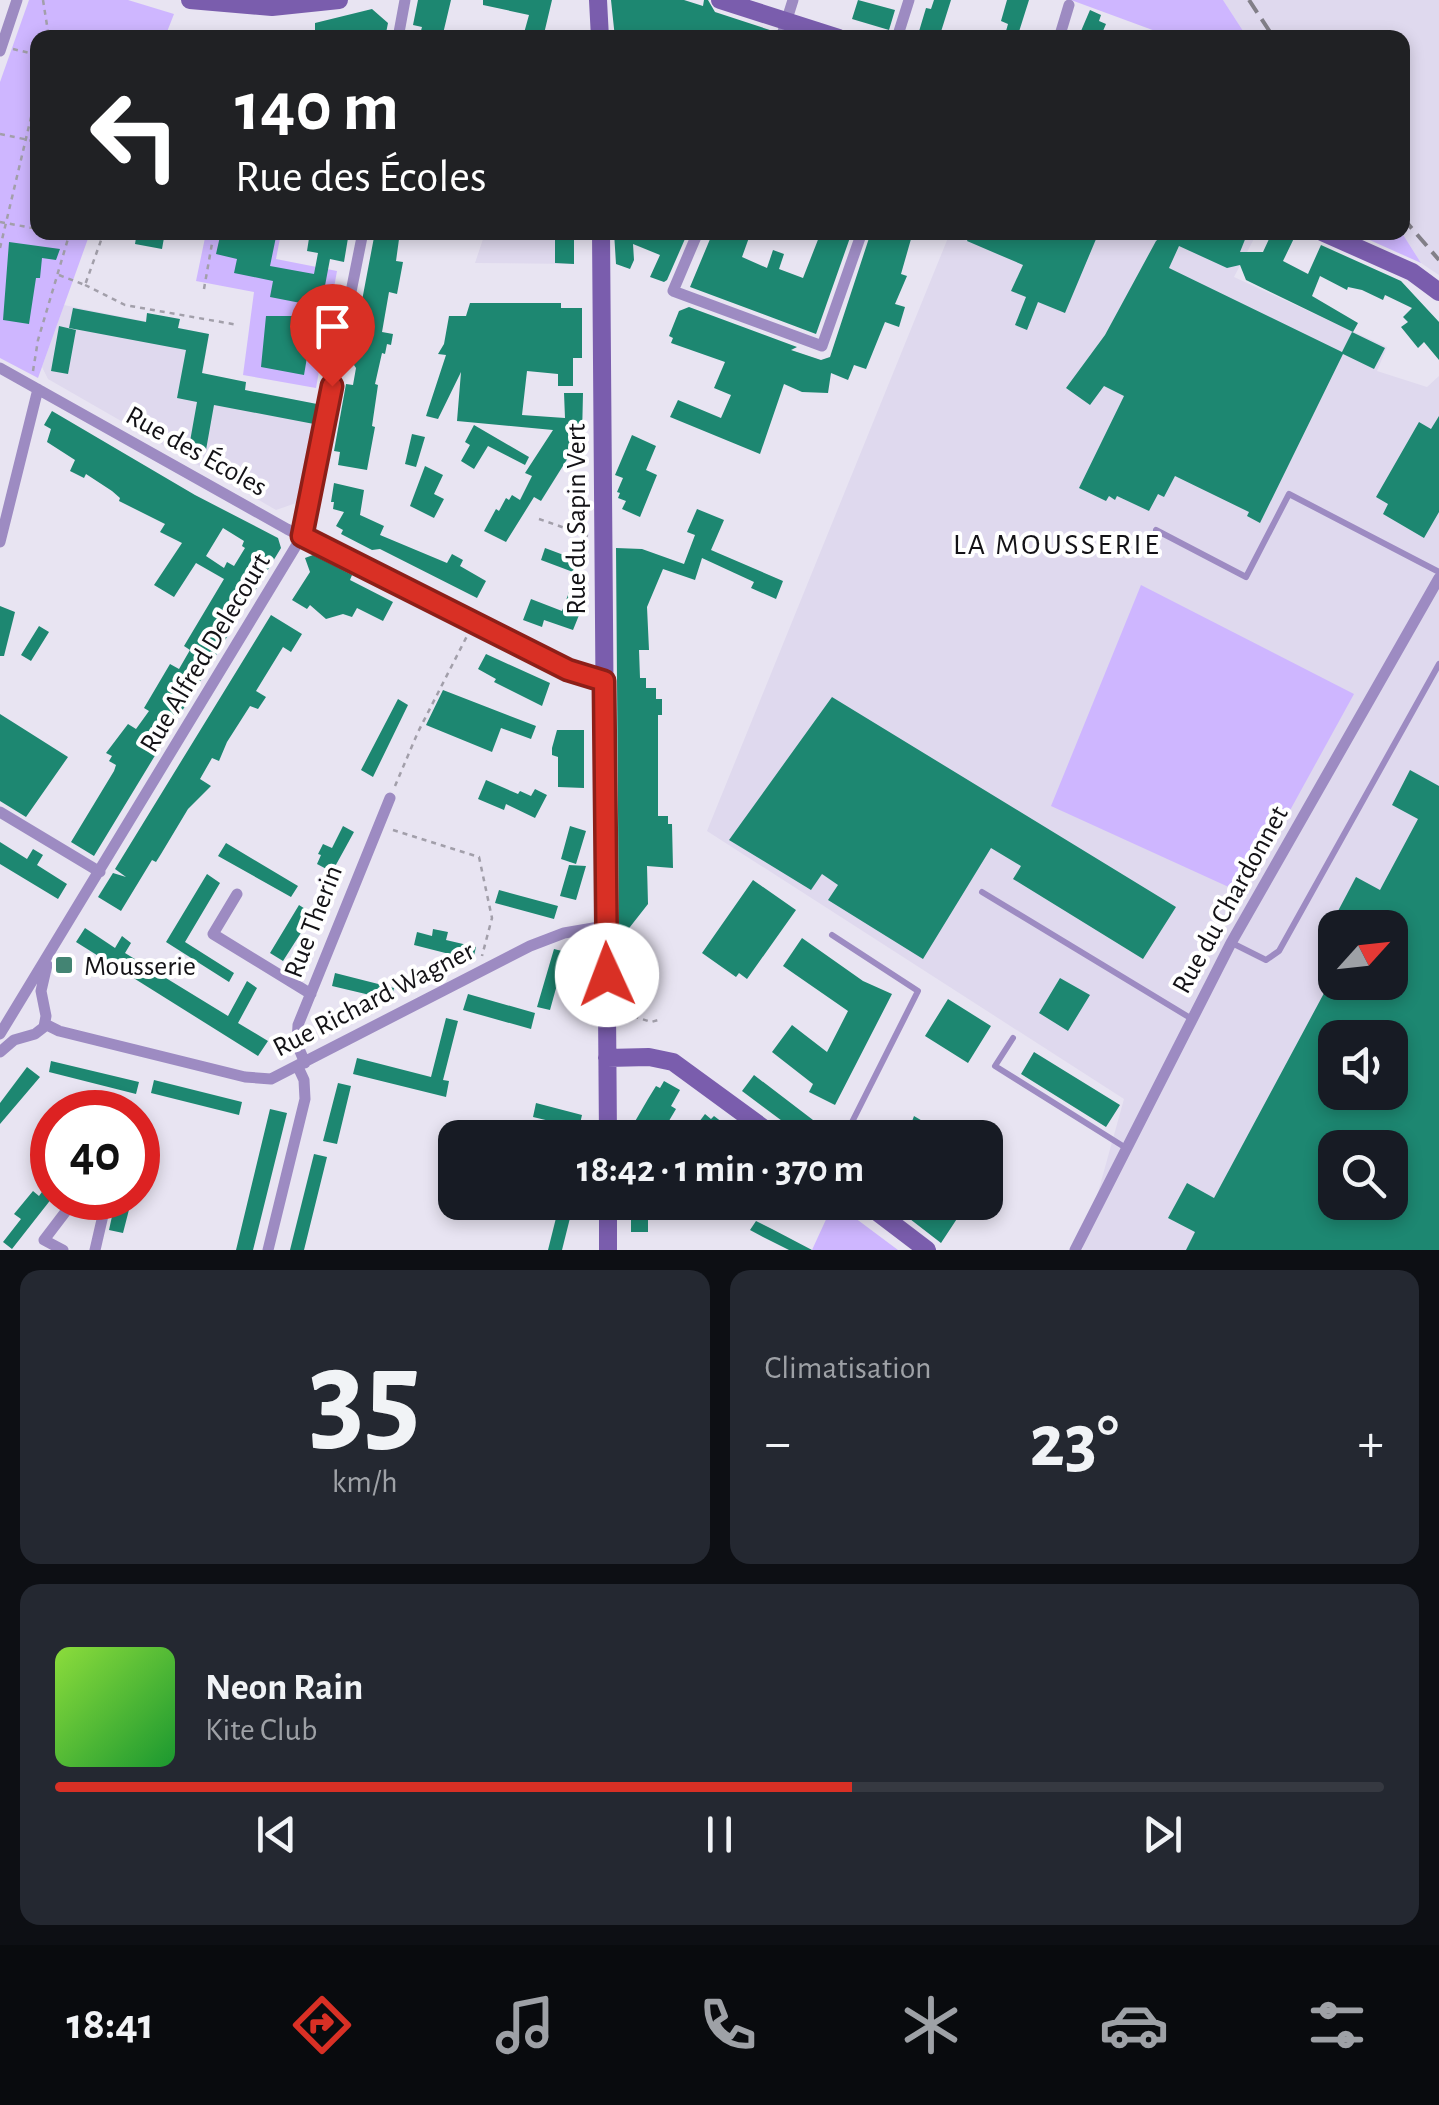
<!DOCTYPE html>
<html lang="fr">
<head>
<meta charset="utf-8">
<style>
	body { margin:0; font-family:"Alegreya Sans",sans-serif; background:#242831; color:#f1f3f6; height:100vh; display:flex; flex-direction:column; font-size:38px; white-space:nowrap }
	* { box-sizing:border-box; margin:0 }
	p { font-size:32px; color:#9ea1a6 }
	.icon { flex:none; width:55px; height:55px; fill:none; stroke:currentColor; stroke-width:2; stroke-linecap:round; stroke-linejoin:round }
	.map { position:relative; height:1250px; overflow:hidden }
	.details { display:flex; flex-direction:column; gap:20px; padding:20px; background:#0d0f14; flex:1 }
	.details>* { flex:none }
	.banner { position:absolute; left:30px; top:30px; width:1380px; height:210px; border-radius:20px; box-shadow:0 5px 15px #0003; background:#202124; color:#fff; overflow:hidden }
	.needle { width:65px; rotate:63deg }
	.controls { position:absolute; left:1318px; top:910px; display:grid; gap:20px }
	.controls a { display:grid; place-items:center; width:90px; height:90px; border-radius:20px; background:#171b24; box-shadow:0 5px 15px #0003; font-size:50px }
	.speed { position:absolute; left:30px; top:1090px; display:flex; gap:20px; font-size:50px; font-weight:700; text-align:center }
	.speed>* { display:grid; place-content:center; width:130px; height:130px; border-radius:50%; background:#171b24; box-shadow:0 5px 15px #0003; line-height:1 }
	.speed .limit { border:15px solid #d22; background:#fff; color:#111 }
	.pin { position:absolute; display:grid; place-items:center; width:85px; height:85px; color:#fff; margin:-102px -42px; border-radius:50% 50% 50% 0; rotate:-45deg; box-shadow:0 0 10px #0007 }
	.pin .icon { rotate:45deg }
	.me { position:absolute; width:110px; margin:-55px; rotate:358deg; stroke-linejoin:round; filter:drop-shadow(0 0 8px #0008) }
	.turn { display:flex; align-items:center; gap:35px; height:210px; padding:0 40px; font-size:45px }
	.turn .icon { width:130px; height:130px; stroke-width:2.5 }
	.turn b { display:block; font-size:70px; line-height:85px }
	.big { font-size:75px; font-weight:700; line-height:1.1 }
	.details .tile { flex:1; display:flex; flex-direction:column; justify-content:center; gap:15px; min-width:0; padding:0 35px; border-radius:20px; background:#242831 }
	.details .dial { align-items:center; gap:0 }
	.dial b { font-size:130px; line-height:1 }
	.song { display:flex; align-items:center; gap:30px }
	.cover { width:120px; height:120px; border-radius:15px; background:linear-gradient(135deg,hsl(90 70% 55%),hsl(130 70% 35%)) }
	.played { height:10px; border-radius:5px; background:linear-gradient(90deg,#d93025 60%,#363941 60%) }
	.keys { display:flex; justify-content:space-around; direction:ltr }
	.heat { display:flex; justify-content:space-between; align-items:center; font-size:55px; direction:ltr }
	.details .tiles { flex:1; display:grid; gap:20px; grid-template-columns:1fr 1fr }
	.tile:last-child { grid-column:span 2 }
	.trip { position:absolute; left:438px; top:1120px; width:565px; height:100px; border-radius:20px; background:#171b24; box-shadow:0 5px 15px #0003; font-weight:700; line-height:100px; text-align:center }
	.tab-bar { display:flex; height:160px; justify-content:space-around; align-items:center; background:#090b0e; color:#9ea1a6 }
	.tab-bar .icon { width:70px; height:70px }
	.tab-bar .selected { color:#d93025 }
	.tab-bar b { font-size:45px; color:#f1f3f6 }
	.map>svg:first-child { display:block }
</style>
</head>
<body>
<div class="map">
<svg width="1439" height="1250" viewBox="0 0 1439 1250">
	<rect width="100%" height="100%" fill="#e8e4f2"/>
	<path fill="#dfd9ee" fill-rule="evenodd" d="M1223 0H1439V275L1421 263 1402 233V38L1247 37Z
		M485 233H574V264L475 263Z
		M950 233H1257L1234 277 1387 347 1377 371 1427 387 1439 376V1250H1082L1124 1099 707 831ZM1335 928H1390V982H1335ZM1335 1038H1390V1092H1335ZM1335 1148H1390V1202H1335Z
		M64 305 209 334 201 382 317 404 299 502 276 510 48 379 42 367Z"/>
	<path fill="#ceb6ff" d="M29 0H128L174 14 165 37 38 38V232L90 233 38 378 0 358V82Z
		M1071 0H1223L1247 37H1157L1158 32Z
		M206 233H281L276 259 337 271 316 388 243 375 254 292 196 281Z
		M1354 233H1402L1421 263Z
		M1141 585 1354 694 1244 894 1051 806Z
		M834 1202 835 1203 898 1250H812Z"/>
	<path fill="#1d8771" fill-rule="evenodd" d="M418 0H451L442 38H419L422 27 413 25Z
		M483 0H552L543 38 524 33 529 15 483 5Z
		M611 0H684L703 6 704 0H708L715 12 773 31 772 38H615Z
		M858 0 895 10 889 30 852 19Z
		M934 0H951L939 38H917L926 8 931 9Z
		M1007 0H1029L1017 38H1004L1008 24 1001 21Z
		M372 9 388 23 385 38H315V23Z
		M1090 10 1101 15 1099 21 1106 24 1100 38H1078Z
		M137 232H165L162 249 135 244Z
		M221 232H277L270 266 314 274 318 253 307 251 310 232H349L344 262 330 259 321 307 270 297 273 281 234 273 237 259 216 254Z
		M375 232H400L396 261 403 262 397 294 389 292 382 332 393 334 391 345 387 344 385 354 382 353 375 384 378 385 372 426 375 427 367 470 338 465 340 452 334 451 346 384 353 385 356 368 352 362 353 348Z
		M555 232H574V264L555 263Z
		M614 232H688L667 280 664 282 650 277 660 255 633 244 634 260 630 269 616 264Z
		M713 232H751L742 257 767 268 773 250 784 254 779 269 803 278 821 232H852L816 334 690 287Z
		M871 232H913L901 274 907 276 895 304 905 307 899 327 885 322 866 369 854 365 848 380 831 373 828 393 802 392 784 384 760 454 670 417 678 400 721 418 731 395 714 388 725 362 671 343 673 338 669 336 679 311 689 307 797 347 791 350 821 360 830 357Z
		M971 232H1099L1065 313 1038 302 1027 330 1015 325 1026 297 1011 291 1023 265 967 241Z
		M1166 232H1248L1240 252H1263L1269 239 1266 232H1297L1283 261 1308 274 1321 245 1401 281 1439 322V360L1424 342 1418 348 1401 327 1408 322 1403 317 1412 308 1385 295 1383 300 1362 290 1348 287 1347 290 1320 276 1312 296 1358 323 1353 332 1246 280 1240 265 1227 268 1179 246 1169 268 1342 352 1352 332 1385 348 1374 369 1343 354 1260 523 1247 516 1249 512 1175 476 1164 497 1158 494 1149 511 1117 496 1115 500 1109 496 1106 501 1079 488 1124 396 1104 386 1090 405 1066 388 1105 335 1156 241Z
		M9 242 60 249 56 260 42 258 40 278H36L29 324 3 320Z
		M470 303H561V308H582V358H573V386H558V374L527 371 522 415 565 418 564 393H583L582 436 579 441 570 442 571 453 541 501 534 497 506 542 484 531 496 509 499 511 506 498 509 500 512 495 520 500 532 476 525 473 553 430 457 421 461 372 438 419 426 416 446 355 438 354 444 344 449 316H466Z
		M73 308 146 322 147 313 180 319 178 328 209 334 202 373 246 382 245 390 317 404 314 424 214 405 206 450 189 447 197 402 177 398 186 350 69 328Z
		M266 316H314L304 375 261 367Z
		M59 326 76 330 68 374 51 371Z
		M52 411 195 495 278 538 281 548 94 856 71 842 114 771 116 765 109 761 112 756 106 753 128 724 136 729 149 711 144 708 170 664 179 669 190 650 184 646 224 579 196 563 174 597 154 585 182 543 160 532 165 524 119 501 120 498 112 491 86 474 84 478 70 471 75 460 47 442 51 429 44 425ZM223 528 244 541 242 546 245 548 234 566 227 562 224 568 206 556Z
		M1439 416V512L1424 538 1383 514 1388 504 1376 497 1419 422 1431 429Z
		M474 425 529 457 525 465 488 446 474 469 461 461 470 445 465 442Z
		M412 434 425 437 416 467 405 464Z
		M632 435 656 446 646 470 657 475 640 517 622 509 626 501 618 498 620 493 617 492 623 478 615 475Z
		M425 466 443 475 434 494 444 499 434 518 410 506Z
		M334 483 364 490 360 515 384 526 380 535 447 563 452 554 463 560 460 566 486 581 477 598 380 549 372 550 341 534 343 530 336 526 344 512 333 509 334 502H331Z
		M697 509 724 520 711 550 783 581 776 599 751 588 754 582 702 558 695 580 663 569 647 607 649 650H639L640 678H646V688H656V699H662V715H658V816H668V824H672L673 868 647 866 648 904 619 941 616 548 642 549 684 564 695 535 687 532Z
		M545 548 577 560 573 572 541 560Z
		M313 555 352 575 350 580 393 602 383 621 357 608 352 617 343 614 326 619 310 605 307 609 292 600 310 572 305 558Z
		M571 587 588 593 573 630 544 620 542 627 523 620 531 599 562 611Z
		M0 606 15 612 4 656H0Z
		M271 615 302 634 291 652 283 647 256 691 266 697 258 709 250 706 227 742 219 761 212 758 200 779 211 786 188 809 161 854 156 862 152 860 121 911 98 897 113 873 126 877 115 869Z
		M39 626 49 632 31 661 21 655Z
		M486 654 550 683 542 706 494 682 496 679 478 669Z
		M443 690 536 726 531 739 501 728 492 752 426 725Z
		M832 697 1176 907 1143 959 1013 879 1021 866 991 848 923 959 828 900 838 885 822 874 811 890 729 840Z
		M398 699 408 705 373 777 361 770Z
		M0 714 68 757 26 817 0 801Z
		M557 730H584V788L558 787V757L552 755V748Z
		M1410 770 1439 786V1250H1186L1195 1232 1168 1218 1187 1183 1214 1198 1330 982H1390V928H1329L1356 877 1380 890 1418 819 1392 805ZM1335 1038H1390V1092H1335ZM1335 1148H1390V1202H1335Z
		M486 780 518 794 520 791 531 796 535 789 547 795 535 818 506 804 504 810 478 799Z
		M343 826 354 832 332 872 317 864 321 855 318 854 323 844 332 848Z
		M570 826 586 831 576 864 561 859Z
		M0 842 27 859 33 849 43 855 37 865 67 884 58 899 0 864Z
		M226 843 298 886 291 897 218 856Z
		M569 865 586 866 576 900 560 896Z
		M207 874 220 883 185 942 234 973 229 982 166 942Z
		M753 880 796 910 747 979 739 973 736 977 702 953Z
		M499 890 558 906 554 919 495 903Z
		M299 905 313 914 283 961 270 953Z
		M85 928 115 948 122 936 131 943 125 953 228 1016 247 981 257 988 238 1023 268 1041 258 1056 76 942Z
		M433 929 448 932 446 940 476 947 473 960 414 945 417 932 432 936Z
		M802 938 863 981 892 994 835 1105 809 1092 813 1084 772 1052 792 1025 827 1052 848 1011 783 966Z
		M554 949 566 952 550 1010 537 1007Z
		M335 973 394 988 391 1000 332 986Z
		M1060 978 1090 995 1068 1031 1039 1013Z
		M468 994 535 1013 531 1029 463 1010Z
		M948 999 991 1026 968 1063 925 1036Z
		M446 1018 458 1021 443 1080 449 1081 446 1097 353 1074 357 1058 431 1077Z
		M1034 1052 1120 1105 1106 1127 1021 1074Z
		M51 1061 139 1082 136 1094 49 1072Z
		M27 1067 40 1077 0 1124V1103Z
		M754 1075 813 1120 805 1138 742 1091Z
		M154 1080 242 1102 239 1115 151 1093Z
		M664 1081 680 1090 671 1106 676 1109 660 1136 655 1134 653 1138H631L634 1133 630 1130 648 1099 656 1086 660 1088Z
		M338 1083 351 1086 337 1144 323 1141Z
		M536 1103 582 1115 579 1128 533 1117Z
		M270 1109 287 1113 253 1250H236Z
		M705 1114 711 1119 714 1116 743 1138H704L693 1130Z
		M914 1116 951 1138H906Z
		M314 1154 327 1157 304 1250H290Z
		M52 1178V1198L12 1249 3 1242 21 1219 14 1214 33 1191 39 1196Z
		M116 1198H132L123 1233 109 1230Z
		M560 1202H574L562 1250H548Z
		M631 1202H648V1232H631Z
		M888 1202H929L939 1210 944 1202H968L941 1243Z
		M756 1221 772 1229 812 1250H789L763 1237 750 1230Z"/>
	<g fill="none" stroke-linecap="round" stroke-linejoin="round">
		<path stroke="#a29faa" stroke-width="2.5" stroke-dasharray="5 5" stroke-linecap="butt" d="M43 0 49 38
			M13 49 38 55
			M0 134 38 142
			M0 222 38 229
			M54 232 67 235
			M0 248 38 88
			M59 275 85 285 104 232
			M85 285 125 305 238 325
			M204 289 214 232
			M33 371 38 340 70 232
			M539 519 588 536
			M395 786 418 732 467 636
			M393 830 479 857 492 918 482 956
			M624 1013 651 1022 662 1019"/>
		<path stroke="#9d8bc2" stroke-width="6" d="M575 447 582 452
			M1156 530 1246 577 1289 494 1439 572
			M982 892 1192 1019
			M832 935 918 991 844 1138
			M1232 943 1266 960 1279 951 1439 664
			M1013 1038 995 1066 1126 1148"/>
		<path stroke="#9d8bc2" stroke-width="11" d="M398 38 405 0
			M781 38 793 0
			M897 38 909 0
			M1059 38 1069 5
			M0 51 17 0
			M698 232 673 291 822 346 862 232
			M0 368 287 529 568 670 604 681
			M0 542 38 389
			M0 812 100 872
			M237 894 213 934 311 994
			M45 1024 59 1031 245 1077 271 1079 530 946 564 933 605 926
			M0 1034 302 536 363 232
			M0 1052 14 1040 35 1034 44 1027 46 1016 41 991 47 965
			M305 1063 297 1044 298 1025 390 798
			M63 1250 44 1240 76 1198
			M95 1250 107 1198
			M268 1250 305 1099 304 1080 298 1067
			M1075 1250 1231 943 1439 578"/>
		<path stroke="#7a5dad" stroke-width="18" d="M190 0 272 7 339 0
			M598 0 600 38
			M720 0 839 38
			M601 232 608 1138
			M1322 232 1412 272 1439 292
			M607 1058 649 1057 673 1062 777 1138
			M608 1202V1250
			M864 1202 927 1250"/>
		<path stroke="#827f88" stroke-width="4" stroke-dasharray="15 8" stroke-linecap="butt" d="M1249 0 1274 38
			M1402 217 1439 260"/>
	</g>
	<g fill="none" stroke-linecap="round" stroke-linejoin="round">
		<g stroke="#8d1f18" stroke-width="25">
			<path id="route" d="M332 386 302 536 568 670 604 681 607 975"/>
		</g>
		<use href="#route" stroke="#d93025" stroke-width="18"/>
	</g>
	<rect fill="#438473" stroke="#fff" stroke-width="4" x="54" y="955" width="20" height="20" rx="5"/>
	<g text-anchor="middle" stroke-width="8" stroke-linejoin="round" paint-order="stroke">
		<g font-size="28" fill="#131216" stroke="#fff">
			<text transform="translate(197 450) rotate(29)" y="10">Rue des Écoles</text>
			<text transform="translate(575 519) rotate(-90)" y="10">Rue du Sapin Vert</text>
			<text transform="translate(204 652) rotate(-59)" y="10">Rue Alfred Delecourt</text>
			<text transform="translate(1229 899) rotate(-61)" y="10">Rue du Chardonnet</text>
			<text transform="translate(312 921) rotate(-69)" y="10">Rue Therin</text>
			<text transform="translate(373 998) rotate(-27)" y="10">Rue Richard Wagner</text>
		</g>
		<g font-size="28" fill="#131216" stroke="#fff" text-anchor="start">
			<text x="84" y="975">Mousserie</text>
		</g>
		<g font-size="30" letter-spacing="2.5" fill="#131216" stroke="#fff">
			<text x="1057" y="554">LA MOUSSERIE</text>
		</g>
	</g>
</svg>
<div class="controls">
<a><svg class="needle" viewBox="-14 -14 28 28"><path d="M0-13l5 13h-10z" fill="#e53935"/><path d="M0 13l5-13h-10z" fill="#9ea1a6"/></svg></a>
<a><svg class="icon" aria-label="sound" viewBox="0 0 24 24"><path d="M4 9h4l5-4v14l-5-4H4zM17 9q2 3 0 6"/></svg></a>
<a><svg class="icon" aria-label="search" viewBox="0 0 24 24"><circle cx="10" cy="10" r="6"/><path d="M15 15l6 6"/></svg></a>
</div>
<div class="speed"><div class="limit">40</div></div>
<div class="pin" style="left:332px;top:386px;background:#d93025"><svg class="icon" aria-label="arrive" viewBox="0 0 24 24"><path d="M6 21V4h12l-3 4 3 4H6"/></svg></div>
<svg class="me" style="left:607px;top:975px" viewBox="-20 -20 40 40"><circle r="19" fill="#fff"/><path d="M0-13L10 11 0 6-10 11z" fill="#d93025"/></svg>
<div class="trip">18:42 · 1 min · 370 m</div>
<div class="banner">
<div class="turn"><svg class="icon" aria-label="left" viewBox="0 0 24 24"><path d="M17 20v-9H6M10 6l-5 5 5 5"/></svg><div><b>140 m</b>Rue des Écoles</div></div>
</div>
</div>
<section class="details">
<div class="tiles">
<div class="tile dial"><b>35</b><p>km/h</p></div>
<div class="tile"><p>Climatisation</p>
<div class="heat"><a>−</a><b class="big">23°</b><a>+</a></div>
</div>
<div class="tile">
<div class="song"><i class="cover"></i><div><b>Neon Rain</b><p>Kite Club</p></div></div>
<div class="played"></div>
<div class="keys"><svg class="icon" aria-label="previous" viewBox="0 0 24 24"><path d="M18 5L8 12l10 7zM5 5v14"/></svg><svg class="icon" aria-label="pause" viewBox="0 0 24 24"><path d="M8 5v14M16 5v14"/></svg><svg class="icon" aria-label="next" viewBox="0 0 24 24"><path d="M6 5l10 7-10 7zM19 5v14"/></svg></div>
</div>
</div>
</section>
<nav class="tab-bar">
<b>18:41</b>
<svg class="icon selected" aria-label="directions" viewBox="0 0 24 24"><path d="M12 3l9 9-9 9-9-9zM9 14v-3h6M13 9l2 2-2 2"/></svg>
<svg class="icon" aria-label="music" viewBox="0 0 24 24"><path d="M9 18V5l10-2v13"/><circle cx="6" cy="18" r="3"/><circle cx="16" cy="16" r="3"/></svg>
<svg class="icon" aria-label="phone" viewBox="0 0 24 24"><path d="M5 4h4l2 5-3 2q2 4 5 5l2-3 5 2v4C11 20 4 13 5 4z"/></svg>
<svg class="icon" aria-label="climate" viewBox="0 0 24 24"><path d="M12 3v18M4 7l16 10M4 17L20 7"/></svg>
<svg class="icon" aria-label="car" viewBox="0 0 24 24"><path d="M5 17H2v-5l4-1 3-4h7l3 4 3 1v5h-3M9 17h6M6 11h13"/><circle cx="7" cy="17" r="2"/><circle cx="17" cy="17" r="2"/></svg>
<svg class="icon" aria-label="filters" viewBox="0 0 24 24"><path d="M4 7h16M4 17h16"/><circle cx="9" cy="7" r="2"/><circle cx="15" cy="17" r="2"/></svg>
</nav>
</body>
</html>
